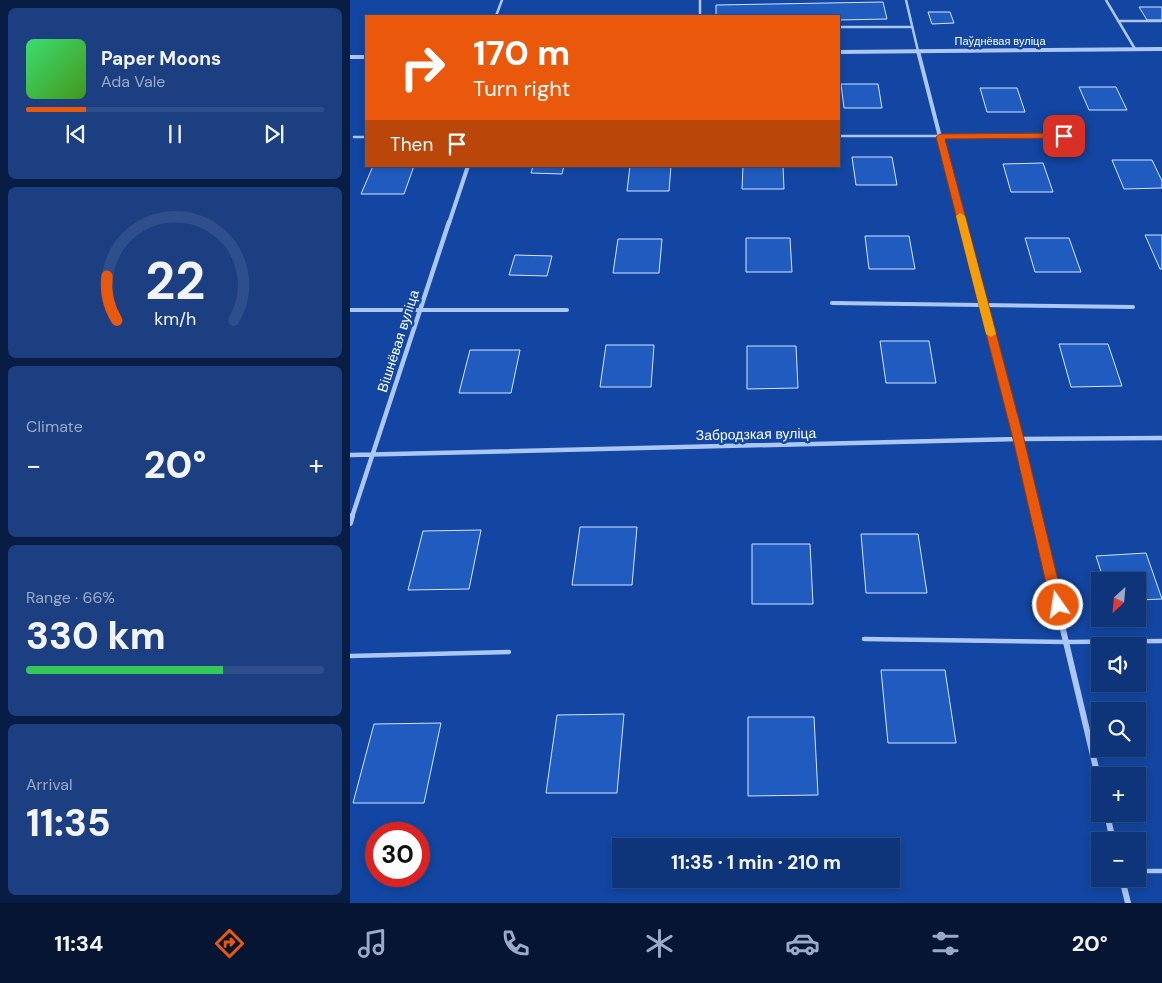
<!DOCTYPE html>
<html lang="en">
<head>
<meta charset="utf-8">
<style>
	body { margin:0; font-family:"DM Sans",sans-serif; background:#1c3f81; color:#f1f3f6; height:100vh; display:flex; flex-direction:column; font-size:19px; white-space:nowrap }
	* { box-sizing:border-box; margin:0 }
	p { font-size:16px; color:#9baac7 }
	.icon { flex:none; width:28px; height:28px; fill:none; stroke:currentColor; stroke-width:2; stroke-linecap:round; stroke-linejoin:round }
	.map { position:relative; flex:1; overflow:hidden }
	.panel { display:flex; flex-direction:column; gap:8px; padding:8px; background:#081d43; width:350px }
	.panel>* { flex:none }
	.guide { position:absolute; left:15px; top:15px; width:475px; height:152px; border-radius:0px; box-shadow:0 2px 8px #0003,0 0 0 1px #2e4f8b; background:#ea580c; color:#fff; overflow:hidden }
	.needle { width:32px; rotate:206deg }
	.buttons { position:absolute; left:741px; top:572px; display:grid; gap:10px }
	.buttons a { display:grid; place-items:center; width:55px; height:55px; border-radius:0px; background:#0e347a; box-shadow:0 2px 8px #0003,0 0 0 1px #2e4f8b; font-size:25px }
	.speed { position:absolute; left:15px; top:822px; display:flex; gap:10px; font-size:25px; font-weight:700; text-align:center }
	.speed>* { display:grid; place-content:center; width:65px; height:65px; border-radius:50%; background:#0e347a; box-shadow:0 2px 8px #0003,0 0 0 1px #2e4f8b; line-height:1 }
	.speed .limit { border:8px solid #d22; background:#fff; color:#111 }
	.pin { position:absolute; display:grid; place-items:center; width:42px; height:42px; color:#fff; margin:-21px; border-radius:10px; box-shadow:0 2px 8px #0006 }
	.me { position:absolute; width:55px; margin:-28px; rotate:347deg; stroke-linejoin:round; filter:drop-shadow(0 0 4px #0008) }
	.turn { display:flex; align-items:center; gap:18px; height:105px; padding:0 25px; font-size:22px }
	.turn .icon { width:65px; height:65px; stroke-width:2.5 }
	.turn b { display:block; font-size:35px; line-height:42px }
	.then { display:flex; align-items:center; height:48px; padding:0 25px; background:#0003; gap:10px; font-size:19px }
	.big { font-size:38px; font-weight:800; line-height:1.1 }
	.panel .card { flex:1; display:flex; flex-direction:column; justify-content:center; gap:8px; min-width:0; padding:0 18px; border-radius:8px; background:#1c3f81 }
	.panel .dial { align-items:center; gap:0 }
	.dial svg { height:130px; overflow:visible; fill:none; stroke:#2e4f8b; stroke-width:7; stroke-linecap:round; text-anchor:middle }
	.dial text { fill:#f1f3f6; stroke:none }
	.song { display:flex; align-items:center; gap:15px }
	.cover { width:60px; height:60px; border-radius:8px; background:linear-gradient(135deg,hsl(140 70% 55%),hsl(100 70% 35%)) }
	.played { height:5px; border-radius:2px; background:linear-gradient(90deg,#ea580c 20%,#2e4f8b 20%) }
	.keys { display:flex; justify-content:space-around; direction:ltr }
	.heat { display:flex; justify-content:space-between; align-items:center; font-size:28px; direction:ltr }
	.charge { height:8px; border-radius:4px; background:linear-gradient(90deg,#34c759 66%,#2e4f8b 0) }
	.trip { position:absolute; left:262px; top:838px; width:288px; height:50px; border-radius:0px; background:#0e347a; box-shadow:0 2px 8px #0003,0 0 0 1px #2e4f8b; font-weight:800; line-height:50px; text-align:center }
	.tabs { display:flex; height:80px; justify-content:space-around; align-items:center; background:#061531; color:#9baac7 }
	.tabs .icon { width:35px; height:35px }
	.tabs .active { color:#ea580c }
	.tabs b { font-size:22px; color:#f1f3f6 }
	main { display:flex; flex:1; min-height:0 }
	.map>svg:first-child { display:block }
</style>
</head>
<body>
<main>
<section class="panel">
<div class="card">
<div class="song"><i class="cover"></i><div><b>Paper Moons</b><p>Ada Vale</p></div></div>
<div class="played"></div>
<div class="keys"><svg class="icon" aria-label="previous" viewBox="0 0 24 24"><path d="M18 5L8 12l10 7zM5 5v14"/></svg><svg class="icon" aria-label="pause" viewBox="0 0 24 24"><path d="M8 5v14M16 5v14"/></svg><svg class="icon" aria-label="next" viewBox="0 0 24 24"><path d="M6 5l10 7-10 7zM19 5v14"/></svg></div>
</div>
<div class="card dial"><svg viewBox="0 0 100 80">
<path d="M14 69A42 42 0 1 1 86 69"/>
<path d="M14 69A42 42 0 0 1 8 42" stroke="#ea580c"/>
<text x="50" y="56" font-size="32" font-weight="700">22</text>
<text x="50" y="72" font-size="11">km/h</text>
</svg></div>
<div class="card"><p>Climate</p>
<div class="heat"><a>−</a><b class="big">20°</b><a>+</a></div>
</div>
<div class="card"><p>Range · 66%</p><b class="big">330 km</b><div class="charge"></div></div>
<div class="card"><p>Arrival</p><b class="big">11:35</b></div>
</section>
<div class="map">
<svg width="812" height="903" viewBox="0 0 812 903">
	<rect width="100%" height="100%" fill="#1246a2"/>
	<path fill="#205cc0" stroke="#d5e4fe" d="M533 2 537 19 489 20V16H366V5Z
		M789 7H812V20H797Z
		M578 12H600L604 23 582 24Z
		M491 84H528L532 108H494Z
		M729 87H766L777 110H739Z
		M630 88H667L675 112H637Z
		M502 157H542L547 185H506Z
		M762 160H802L812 181V188L774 189Z
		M693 163 703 192H661L653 164Z
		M23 166H64L54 194H11Z
		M183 166H214L212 174 181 173Z
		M280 166H321L319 191H277Z
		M393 166H433L434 189H392Z
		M795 235H812V269H810Z
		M515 236H559L565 269H519Z
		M396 238H440L442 272H396Z
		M675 238H719L731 272H685Z
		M268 239H312L309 273H263Z
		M165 255 202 256 197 276 159 275Z
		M530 341H579L586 383H536Z
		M709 344H758L772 386 721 387Z
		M256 345H304L301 387H250Z
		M397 346H446L448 388 397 389Z
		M120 350H170L161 393H109Z
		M230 527H287L282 585H222Z
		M131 530 119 589 58 590 73 531Z
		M511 534H568L577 593H516Z
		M402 544H460L463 604H402Z
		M796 553 812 599 788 600V581H754L746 556Z
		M531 670H595L606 743H538Z
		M274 714 267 793H196L207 715Z
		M398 717H464L468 795 398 796Z
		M91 723 74 803H3L24 724Z"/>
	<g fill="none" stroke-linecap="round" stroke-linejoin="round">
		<path stroke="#acc7f5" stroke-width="2.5" d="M350 0V16
			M556 0 568 51
			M756 0 785 49
			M146 16 152 0
			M768 21H812
			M489 27H562
			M489 136H714
			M4 137H16"/>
		<path stroke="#acc7f5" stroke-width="4" d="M482 303 783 307
			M0 310H217"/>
		<path stroke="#acc7f5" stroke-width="4.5" d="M514 639 716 642 812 641
			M0 656 159 652
			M788 871H812"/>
		<path stroke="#acc7f5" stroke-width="4" d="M568 51 612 223
			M489 52 812 49
			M0 57H16
			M99 223 118 166"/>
		<path stroke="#acc7f5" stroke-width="4.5" d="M612 222 686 517
			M0 455 668 439 812 438
			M2 517 99 222"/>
		<path stroke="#acc7f5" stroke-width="6" d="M686 516 750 785
			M0 523 2 516
			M757 814 763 841
			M772 879 778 903"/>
	</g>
	<path fill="#ea580c" stroke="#983908" d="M714 133 717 134V138L595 139 674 439 714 605 712 610 708 611 703 610 701 605 663 439 586 137 590 134Z"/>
	<path fill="#f59e0b" d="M610 213 615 216 646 334 641 337 636 334 606 216Z"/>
	<g text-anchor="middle" stroke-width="5" stroke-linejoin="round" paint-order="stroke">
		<g font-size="11" fill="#fff" stroke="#1246a2">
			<text x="650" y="45">Паўднёвая вуліца</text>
		</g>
		<g font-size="14" fill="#fff" stroke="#1246a2">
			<text transform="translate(48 341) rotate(-72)" y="5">Вішнёвая вуліца</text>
			<text transform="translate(406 434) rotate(-1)" y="5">Забродзкая вуліца</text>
		</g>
	</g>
</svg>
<div class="buttons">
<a><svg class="needle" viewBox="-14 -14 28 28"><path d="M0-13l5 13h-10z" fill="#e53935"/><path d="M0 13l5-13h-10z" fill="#9baac7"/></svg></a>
<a><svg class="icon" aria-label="sound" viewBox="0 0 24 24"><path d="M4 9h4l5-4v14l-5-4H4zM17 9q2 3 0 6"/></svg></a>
<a><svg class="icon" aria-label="search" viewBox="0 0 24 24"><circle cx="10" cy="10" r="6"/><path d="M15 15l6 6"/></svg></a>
<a>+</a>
<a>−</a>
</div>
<div class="speed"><div class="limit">30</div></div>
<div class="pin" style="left:714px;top:136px;background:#d93025"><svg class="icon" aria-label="arrive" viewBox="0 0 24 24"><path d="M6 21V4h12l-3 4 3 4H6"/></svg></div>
<svg class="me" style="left:708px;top:605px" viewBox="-20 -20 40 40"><circle r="17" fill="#ea580c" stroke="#fff" stroke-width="3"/><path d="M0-11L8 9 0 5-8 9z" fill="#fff"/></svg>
<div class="trip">11:35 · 1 min · 210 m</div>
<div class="guide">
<div class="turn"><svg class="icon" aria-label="right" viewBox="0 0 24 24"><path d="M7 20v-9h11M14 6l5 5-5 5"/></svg><div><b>170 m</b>Turn right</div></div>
<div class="then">Then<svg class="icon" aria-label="arrive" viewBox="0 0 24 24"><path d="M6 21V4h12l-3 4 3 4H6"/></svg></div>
</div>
</div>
</main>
<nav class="tabs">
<b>11:34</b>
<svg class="icon active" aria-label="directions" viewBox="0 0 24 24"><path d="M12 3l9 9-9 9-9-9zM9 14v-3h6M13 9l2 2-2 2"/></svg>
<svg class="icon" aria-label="music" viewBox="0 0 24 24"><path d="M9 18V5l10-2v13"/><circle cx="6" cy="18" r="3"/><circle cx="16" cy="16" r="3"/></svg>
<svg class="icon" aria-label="phone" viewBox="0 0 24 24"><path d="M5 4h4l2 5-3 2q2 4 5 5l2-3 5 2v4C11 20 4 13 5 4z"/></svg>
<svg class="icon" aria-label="climate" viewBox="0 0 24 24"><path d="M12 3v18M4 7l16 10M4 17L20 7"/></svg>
<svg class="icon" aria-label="car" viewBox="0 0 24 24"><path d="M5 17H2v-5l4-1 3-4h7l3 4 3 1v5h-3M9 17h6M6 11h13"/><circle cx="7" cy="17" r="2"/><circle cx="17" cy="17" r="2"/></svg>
<svg class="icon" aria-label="filters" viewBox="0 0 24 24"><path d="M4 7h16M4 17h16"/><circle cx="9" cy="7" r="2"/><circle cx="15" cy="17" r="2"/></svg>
<b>20°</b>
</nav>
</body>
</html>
